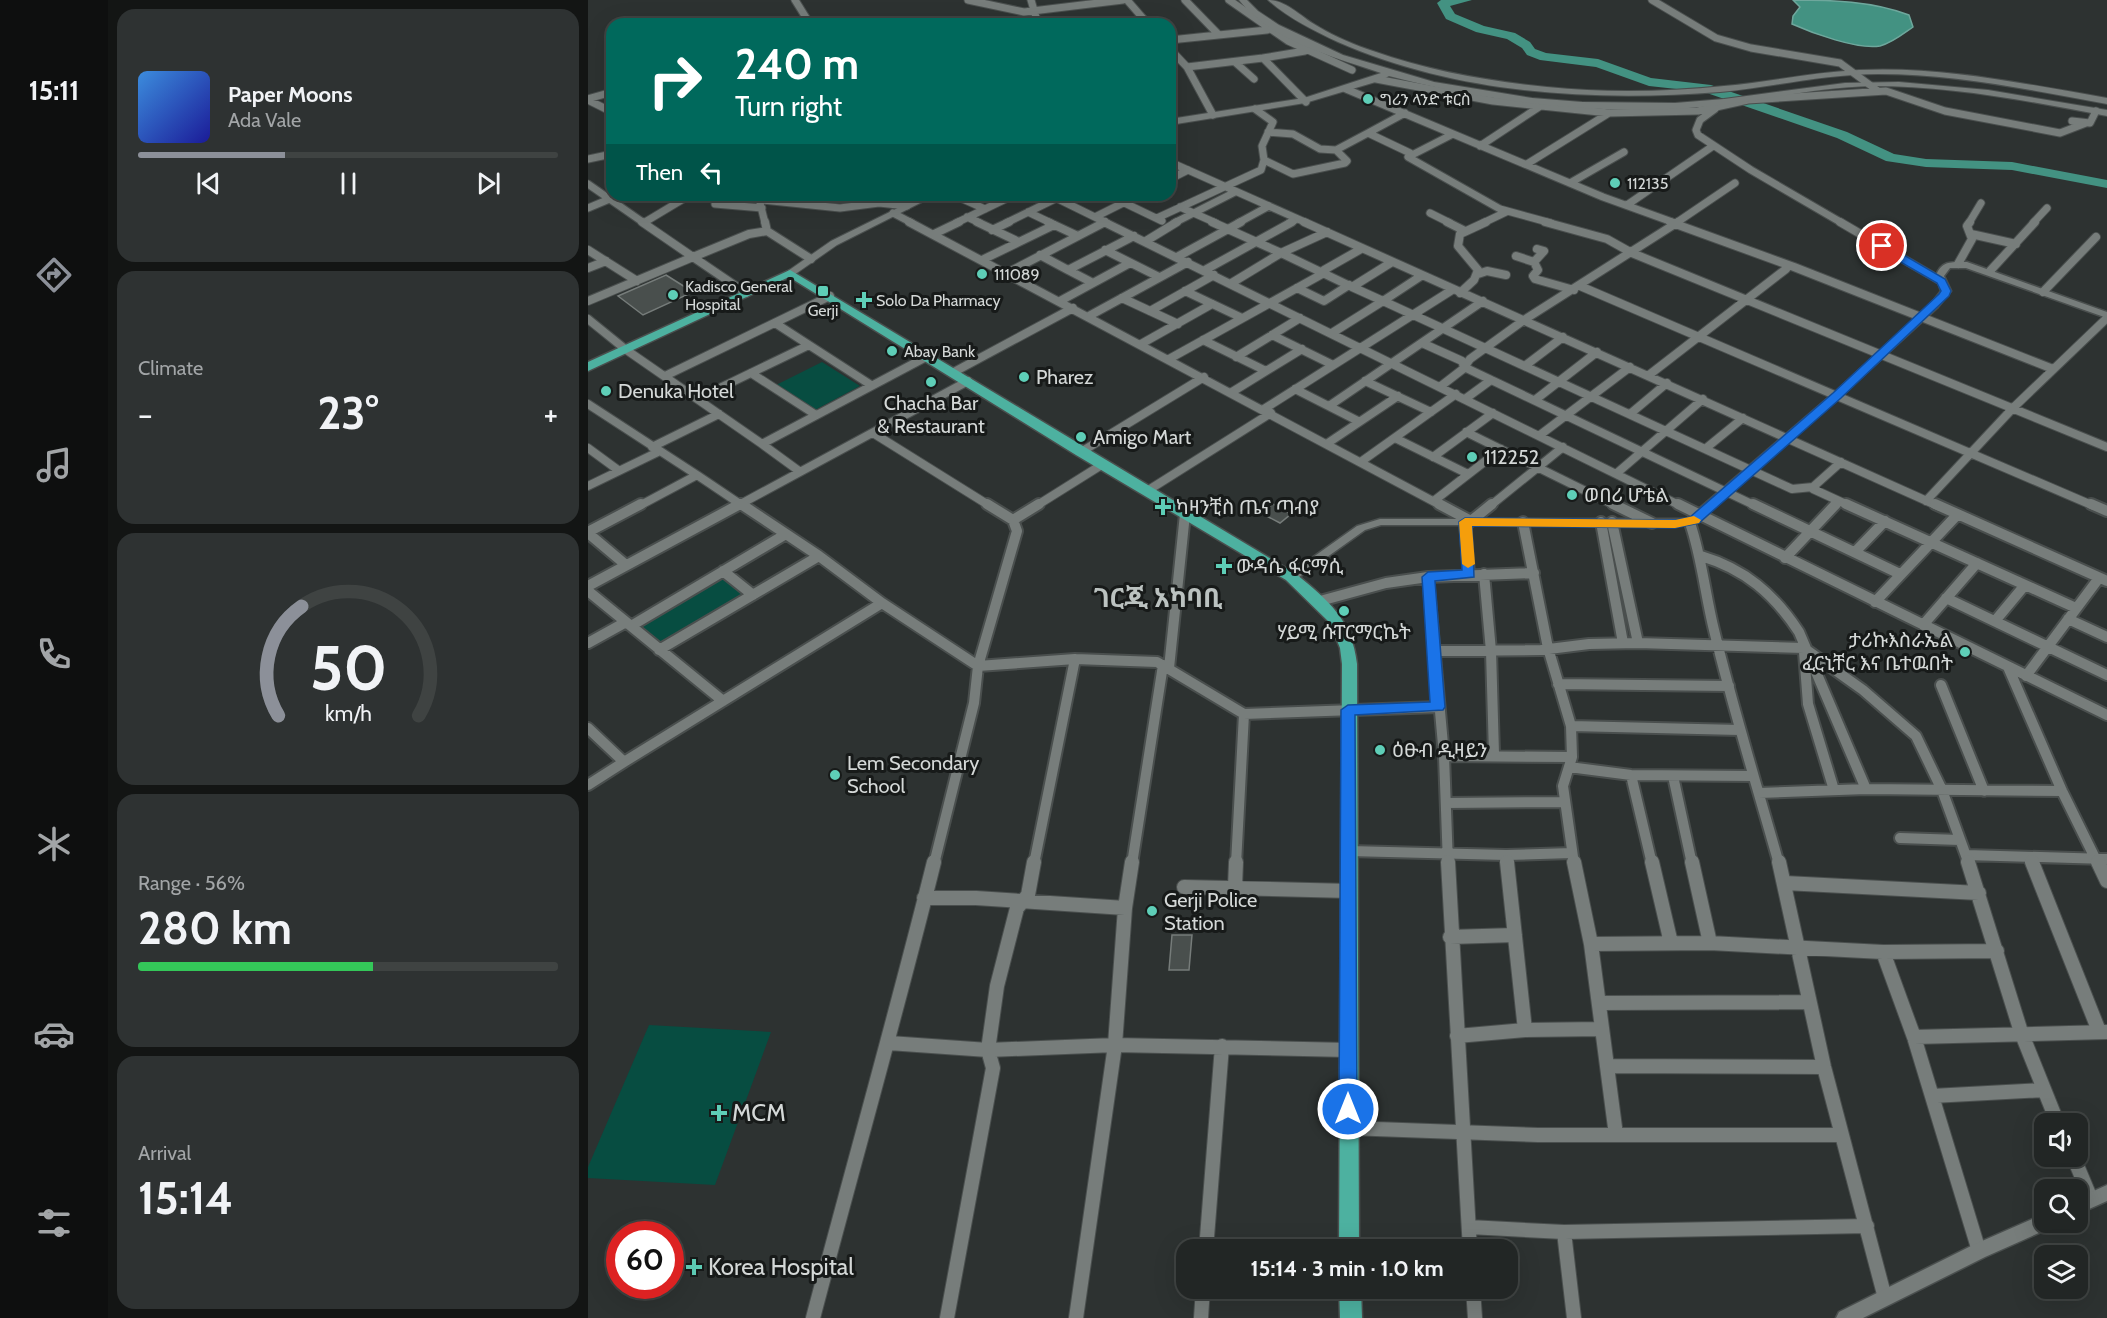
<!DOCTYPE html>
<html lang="en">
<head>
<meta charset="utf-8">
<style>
	body { margin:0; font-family:Cabin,"Noto Sans Ethiopic",sans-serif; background:#2e3232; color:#f1f3f6; height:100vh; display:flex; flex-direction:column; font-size:22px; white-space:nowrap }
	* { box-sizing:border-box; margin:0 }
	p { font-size:20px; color:#a2a5a7 }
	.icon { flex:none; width:33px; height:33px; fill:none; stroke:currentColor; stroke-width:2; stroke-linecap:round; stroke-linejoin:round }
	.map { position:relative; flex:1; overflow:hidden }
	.drawer { display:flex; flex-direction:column; gap:9px; padding:9px; background:#131514; width:480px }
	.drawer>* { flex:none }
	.hud { position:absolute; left:18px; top:18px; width:570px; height:183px; border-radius:18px; box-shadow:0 6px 24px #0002,0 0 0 2px #3f4342; background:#00695c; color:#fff; overflow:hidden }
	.controls { position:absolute; left:1446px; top:1113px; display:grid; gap:12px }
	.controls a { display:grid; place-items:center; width:54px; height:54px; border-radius:12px; background:#222625; box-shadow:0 6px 24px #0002,0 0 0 2px #3f4342; font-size:30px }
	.speed { position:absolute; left:18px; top:1221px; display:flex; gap:12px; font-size:30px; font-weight:700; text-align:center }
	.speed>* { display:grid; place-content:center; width:78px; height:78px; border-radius:50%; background:#222625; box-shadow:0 6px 24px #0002,0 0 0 2px #3f4342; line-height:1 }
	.speed .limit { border:9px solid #d22; background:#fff; color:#111 }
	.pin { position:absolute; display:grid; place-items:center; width:51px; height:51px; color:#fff; margin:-26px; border:3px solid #fff; border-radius:50%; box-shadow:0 2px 6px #0007 }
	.me { position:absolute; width:66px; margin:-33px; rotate:0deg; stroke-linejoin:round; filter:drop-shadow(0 0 4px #0008) }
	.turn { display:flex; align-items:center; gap:21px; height:126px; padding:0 30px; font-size:27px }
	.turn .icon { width:78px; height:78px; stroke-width:2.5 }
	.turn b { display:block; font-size:42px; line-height:51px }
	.then { display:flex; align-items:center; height:57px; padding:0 30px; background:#0003; gap:12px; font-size:22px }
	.big { font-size:45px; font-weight:700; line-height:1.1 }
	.drawer .tile { flex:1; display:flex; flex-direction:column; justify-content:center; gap:9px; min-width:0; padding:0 21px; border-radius:18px; background:#2e3232 }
	.drawer .dial { align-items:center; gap:0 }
	.dial svg { height:156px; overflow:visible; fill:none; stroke:#3f4342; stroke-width:7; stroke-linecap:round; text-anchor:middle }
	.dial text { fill:#f1f3f6; stroke:none }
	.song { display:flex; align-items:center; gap:18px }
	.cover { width:72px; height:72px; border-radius:9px; background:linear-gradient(135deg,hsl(210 70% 55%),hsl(240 70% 35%)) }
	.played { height:6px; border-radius:3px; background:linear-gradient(90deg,#8c9099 35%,#3f4342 35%) }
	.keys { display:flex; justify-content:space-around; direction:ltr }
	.heat { display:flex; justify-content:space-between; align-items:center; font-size:33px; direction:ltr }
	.charge { height:9px; border-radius:4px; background:linear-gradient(90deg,#34c759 56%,#3f4342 0) }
	.trip { position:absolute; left:588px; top:1239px; width:342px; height:60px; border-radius:18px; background:#222625; box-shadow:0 6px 24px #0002,0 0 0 2px #3f4342; font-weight:700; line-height:60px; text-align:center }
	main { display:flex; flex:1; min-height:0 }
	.tabs { display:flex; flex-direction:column; width:108px; justify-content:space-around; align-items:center; background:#0e0f0f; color:#a2a5a7 }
	.tabs .icon { width:42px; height:42px }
	.tabs .active { color:#8c9099 }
	.tabs b { font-size:27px; color:#f1f3f6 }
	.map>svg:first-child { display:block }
</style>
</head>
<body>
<main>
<nav class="tabs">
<b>15:11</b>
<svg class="icon active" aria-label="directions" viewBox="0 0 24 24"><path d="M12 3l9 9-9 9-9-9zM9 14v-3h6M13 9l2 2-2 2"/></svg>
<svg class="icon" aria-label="music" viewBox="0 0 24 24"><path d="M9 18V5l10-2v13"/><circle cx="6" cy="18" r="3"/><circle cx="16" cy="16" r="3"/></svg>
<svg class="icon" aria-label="phone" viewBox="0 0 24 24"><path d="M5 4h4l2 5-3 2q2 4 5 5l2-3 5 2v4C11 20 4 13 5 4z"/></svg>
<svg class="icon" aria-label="climate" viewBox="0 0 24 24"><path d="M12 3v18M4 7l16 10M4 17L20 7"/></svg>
<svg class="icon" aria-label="car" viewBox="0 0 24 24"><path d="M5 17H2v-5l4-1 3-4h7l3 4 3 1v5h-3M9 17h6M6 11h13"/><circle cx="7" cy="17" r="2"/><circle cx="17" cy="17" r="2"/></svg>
<svg class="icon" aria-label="filters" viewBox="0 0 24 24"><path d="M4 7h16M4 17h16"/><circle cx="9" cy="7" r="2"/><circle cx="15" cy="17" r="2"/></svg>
</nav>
<section class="drawer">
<div class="tile">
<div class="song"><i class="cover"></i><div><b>Paper Moons</b><p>Ada Vale</p></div></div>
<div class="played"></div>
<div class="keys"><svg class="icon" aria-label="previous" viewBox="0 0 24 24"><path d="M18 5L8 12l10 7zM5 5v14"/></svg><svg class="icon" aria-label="pause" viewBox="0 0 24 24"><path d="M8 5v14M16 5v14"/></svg><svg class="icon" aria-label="next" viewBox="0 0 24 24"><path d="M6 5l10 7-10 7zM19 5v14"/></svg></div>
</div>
<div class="tile"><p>Climate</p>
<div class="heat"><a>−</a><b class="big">23°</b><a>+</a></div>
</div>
<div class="tile dial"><svg viewBox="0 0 100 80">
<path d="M14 69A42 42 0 1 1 86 69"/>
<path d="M14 69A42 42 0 0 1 26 13" stroke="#8c9099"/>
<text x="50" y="56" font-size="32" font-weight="700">50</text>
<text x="50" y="72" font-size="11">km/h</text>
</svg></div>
<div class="tile"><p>Range · 56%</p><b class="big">280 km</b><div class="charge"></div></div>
<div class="tile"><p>Arrival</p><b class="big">15:14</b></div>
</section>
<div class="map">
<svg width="1519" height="1318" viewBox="0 0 1519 1318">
	<rect width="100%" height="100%" fill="#2d3231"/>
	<path fill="#074d41" d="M234 362 272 386 227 410 188 385Z
		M132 573 157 592 71 644 46 624Z
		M61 1025 183 1032 127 1185 0 1178V1167Z"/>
	<path fill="#439282" stroke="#6ea79c" stroke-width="1.5" d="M1205 0C1243 0 1284 1 1321 15L1325 27C1315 34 1304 43 1292 46 1270 50 1224 33 1204 24L1205 16 1212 7Z"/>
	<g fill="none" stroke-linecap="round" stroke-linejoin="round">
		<path fill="#439282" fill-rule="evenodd" d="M884 0 862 6 867 14 896 26 927 33 942 42 947 49 958 53 1010 59 1063 78 1123 85 1259 132 1306 154 1338 159 1424 162 1519 180V188L1424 170 1338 167 1298 161 1249 138 1116 92 1061 86 1008 67 952 60 939 55 934 48 919 39 888 32 858 19 849 3 853 0Z"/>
	</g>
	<path fill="#494f4d" stroke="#767c7a" stroke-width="1.5" d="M78 275 105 292 55 315 30 296Z
		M685 504 703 514 692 523 673 513Z
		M584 935H604L601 970H581Z"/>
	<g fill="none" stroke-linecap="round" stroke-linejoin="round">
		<g stroke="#4a4f4e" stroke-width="9">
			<path id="minor-far3" d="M207 0 222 24
				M380 0 436 12 535 0
				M443 0 450 24
				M539 0 560 24
				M597 0 630 34
				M641 0 700 41 764 70
				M1064 0 1128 38 1163 48 1252 63 1290 91
				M582 40 679 30
				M582 49 599 67
				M717 51 675 58 718 102
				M648 63 666 79
				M788 79 905 101 1021 113 1110 111 1160 100 1298 91 1357 111 1472 133 1498 123
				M758 89 1015 197 1087 223
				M0 99 24 92
				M0 100 24 112
				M667 109 685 122 674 146 676 160 705 174 757 163 759 161 748 150 780 133
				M1127 109 1112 120 1108 130 1110 135 1163 170 1254 223
				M817 113 780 133 822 153
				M625 115 599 67 675 58
				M1484 121 1502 123 1508 111
				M680 132 705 134 732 149 748 150
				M863 135 820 157 912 209 963 223
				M892 146 951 107
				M0 159 24 154
				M582 162 719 223
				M939 164 1021 113
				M582 179 600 170
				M982 183 1036 152
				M0 184 56 223
				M170 195 177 223
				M462 195 519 223
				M520 195 574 221
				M368 196 397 209
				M173 200 252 208 291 203 319 206
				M127 204 174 208
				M1039 205 1125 146
				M592 207 628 223
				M0 208 24 198
				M440 212 463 223
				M305 213 324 223
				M842 213 862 223
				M379 217 392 223
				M507 217 551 195
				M569 218 673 170 676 160
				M57 222 102 195
				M368 223 426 195
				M418 223 469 198
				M515 223 517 222
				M586 223 647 192
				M650 223 681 206
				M701 223 709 219
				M895 223 918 212
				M1088 223 1147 183
				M1381 223 1393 203
				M1445 223 1459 208"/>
		</g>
		<g stroke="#4a4f4e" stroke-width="10">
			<path id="minor-far2" d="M54 222 105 257 161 234 179 231
				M177 222 179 231 223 259
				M321 222 854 506
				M389 222 431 242 394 260
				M460 222 490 236
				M516 222 1093 506
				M624 222 693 253
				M716 222 1350 506
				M859 222 877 231
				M957 222 1019 239 1044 253 1519 447
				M1082 222 1206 267 1465 369
				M1252 222 1353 281
				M404 230 421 222
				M739 232 693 253 764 287 804 262
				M346 234 371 222
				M1383 234 1428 244
				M558 241 589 222
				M431 242 466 225
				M0 250 49 281
				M517 250 571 277
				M452 255 480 270 546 236
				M928 256 946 262 950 270 945 276 947 279 986 290
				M589 257 653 222
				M946 262 956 251 949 249
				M1370 264 1384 239 1379 226 1382 222
				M0 268 18 261
				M480 270 505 283
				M617 270 704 222
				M1402 271 1447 222
				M419 273 517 222
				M890 274 899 271 918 275
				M833 276 795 301 1204 489 1225 487 1253 462
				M642 284 693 253
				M992 286 1506 506
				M764 287 795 301
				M709 288 736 301 761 285
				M597 291 654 318
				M1455 292 1508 237
				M872 293 886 280 890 270 870 246 872 234 898 222
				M534 298 590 324
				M0 301 105 257 158 293
				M472 301 542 263
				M562 311 626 275
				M501 316 600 262
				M0 319 37 349 174 444
				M744 333 795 301
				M684 335 745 365
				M615 340 678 371
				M834 343 874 361 876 367 1168 506
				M553 344 624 304
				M221 345 283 385
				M648 357 712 318
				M581 359 736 273V270L773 249
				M938 365 975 337
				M366 372 485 308
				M163 373 228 415
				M1061 375 1198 269
				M77 376 242 296
				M777 381 843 412
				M853 386 875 369 882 359 936 320 1090 222
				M707 389 770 421
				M644 392 714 349
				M111 398 221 345 187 323
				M877 399 903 380
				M947 400 1009 352
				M0 404 109 475
				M741 406 895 301
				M676 409 864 290
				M1042 414 1079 383
				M878 432 1028 506
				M285 433 402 506
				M952 435 1042 367
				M807 438 880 474
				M740 443 810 396
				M64 447 131 414
				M0 448 30 470
				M1117 449 1155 418
				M493 452 616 377
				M845 457 905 413
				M774 461 868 394
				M211 471 174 444 340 356
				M1029 473 1115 399
				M0 486 70 452
				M1225 489 1262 506
				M559 491 683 413
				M847 500 913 449
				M1338 501 1425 408 1519 318
				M51 506 109 475 155 506
				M149 506 380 381
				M448 506 515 464
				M902 506 975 447
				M1247 506 1251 501"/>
		</g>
		<g stroke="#4a4f4e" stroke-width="14">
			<path id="minor-far1" d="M399 504 425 520
				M851 504 883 521 904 504
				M1025 504 1064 523
				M1090 504 1519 715
				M1165 504 1312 574
				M1258 504 1488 608
				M1347 504 1519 581
				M1503 504 1519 511
				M877 522 881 574
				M935 522 960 648 983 726 984 757 975 786 986 864
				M1013 522 1035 643
				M1024 522 1050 643
				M1102 523C1114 558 1117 594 1126 630 1145 709 1169 786 1191 864
				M0 532 53 504
				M0 533 38 565
				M1267 552 1297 521
				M1113 556C1157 569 1186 594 1211 632L1278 789
				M1197 558 1248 504
				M135 571 165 595
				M896 574 903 651 906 754
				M840 577 856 756 860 864
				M0 586 152 504
				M0 591 135 701
				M1358 598 1519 675
				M732 601 798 583 840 577 946 573
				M1287 602 1369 515
				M294 603 390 666 487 659 569 662 656 714 850 707
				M1480 619 1519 637
				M1407 621 1437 585
				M1335 625 1389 563
				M43 626 198 534
				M0 643 38 622
				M71 650 231 556
				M846 651 953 650 1001 644 1050 643 1216 648 1275 690 1328 736 1354 790 1381 864
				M1216 652 1220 704 1246 790
				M1420 667 1474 791 1510 864
				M581 668 597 514
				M1438 676 1511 578
				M970 684 1141 686
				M1353 685 1396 791
				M983 726 1152 730
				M0 728 36 762 0 785
				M856 756 984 757
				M36 762 294 603 231 556 153 504
				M981 767 1043 775 1165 776
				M1043 775 1064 864
				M1085 776 1104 864
				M1171 793 1278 789 1474 791
				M858 803 977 802
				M1312 838 1372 840
				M761 851 918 855 984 853
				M918 855 919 864
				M1378 855 1519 859
				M1442 858 1444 864
				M346 864 386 703 390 666 429 531 425 520 451 504
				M446 864 487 659
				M544 864 575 665
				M648 864 656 714"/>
		</g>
		<g stroke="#4a4f4e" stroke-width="16">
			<path id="minor" d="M860 862 882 1250
				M919 862 937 1030
				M986 862 1003 944 1028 1135
				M1064 862 1083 943
				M1104 862 1122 943
				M1191 862 1236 1067 1297 1298
				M1380 862 1433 1032 1470 1124
				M1444 862 1511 1031
				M1510 862 1519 881
				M1197 883 1391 893
				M596 887 762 891
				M647 887 648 862
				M336 898H388L537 908
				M862 937 927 935
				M1003 944 1122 943 1295 952 1409 951
				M1295 952 1326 1037 1391 1251
				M1011 1003 1221 1002
				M869 1036 937 1030 1013 1029
				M1326 1037 1519 1032
				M301 1043 400 1050 527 1045 760 1050
				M1019 1066 1236 1067
				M1344 1096 1456 1090
				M760 1128 950 1135H1253
				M1485 1156 1503 1199
				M881 1227 976 1232 1279 1226
				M976 1232 986 1318
				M618 1250 634 1046
				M885 1288 887 1318
				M225 1318C265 1166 308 1015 346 862
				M359 1318 405 1068 400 1050 409 986 429 908 440 895 446 862
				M488 1318 527 1045 537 908 544 862
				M613 1318 615 1288"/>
		</g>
		<g stroke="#4a4f4e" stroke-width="3">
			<path id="tertiary" d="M1379 262 1519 312V318L1378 268H1362L1356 276 1363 291 1349 308 1252 397 1106 525H793L777 530 707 580H699L697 577 769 526 792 519H1099L1246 393 1343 304 1353 291 1348 276C1353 260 1365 262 1379 262Z
				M1519 1185V1201L1490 1214V1198Z
				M1456 1214V1222H1464L1462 1228 1397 1257 1275 1318H1248L1251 1312 1385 1245Z"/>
		</g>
		<g stroke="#4a4f4e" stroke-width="2">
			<path id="secondary" d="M651 0H659L670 11 691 25 755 55 846 82 944 98 994 102 1087 103 1136 99 1257 83 1311 82 1400 90 1519 110V116C1441 101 1364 86 1284 86 1227 87 1170 102 1113 107 1008 116 902 102 801 76L791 81 717 103 582 125V119L716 98 793 73C746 57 684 41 651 0Z
				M680 0C699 0 715 19 731 27 748 37 767 45 785 51 841 71 900 81 959 87 1017 93 1077 92 1136 86 1181 82 1226 72 1271 70 1354 66 1437 84 1519 98V104C1443 90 1367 74 1290 74 1237 74 1185 87 1132 92 1005 102 868 94 750 42 726 31 700 18 680 0Z
				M336 195H348L249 245 206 275H198L197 273 243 241Z"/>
		</g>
		<g stroke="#4a4f4e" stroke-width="3">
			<path id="primary" d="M202 270 708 574C741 601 764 620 769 664L771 1250H751L754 664 752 648 742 623 698 580 488 455 201 277 0 371V362Z
				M751 1288H773L774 1318H752Z"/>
		</g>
		<use href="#minor-far3" stroke="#777d7b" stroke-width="7"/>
		<use href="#minor-far2" stroke="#777d7b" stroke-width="8"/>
		<use href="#minor-far1" stroke="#777d7b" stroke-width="10"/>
		<use href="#minor" stroke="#777d7b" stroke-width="14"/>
		<use href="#tertiary" fill="#777d7b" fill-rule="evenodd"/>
		<use href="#secondary" fill="#777d7b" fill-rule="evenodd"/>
		<use href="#primary" fill="#4db1a0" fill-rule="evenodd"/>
	</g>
	<path fill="#1a73e8" stroke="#114b97" stroke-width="1.5" d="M1290 244H1297L1357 279 1363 291 1361 296 1253 398 1111 523 1087 528 884 526 886 577 847 581 857 707 855 710 767 715 769 1109 767 1115 760 1117 754 1115 751 1109 753 710 760 705 842 702 834 577 840 572 874 570 871 522 877 518 1087 520 1102 517 1245 393 1351 294 1353 291 1349 283 1290 249Z"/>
	<path fill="#f59e0b" d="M1106 516 1113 520 1111 523 1087 528 884 526 887 564 880 568 874 564 871 522 877 518 1087 520Z"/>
	<g fill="#5eceb7" stroke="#171a19" stroke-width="2">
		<circle cx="780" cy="99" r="6"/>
		<circle cx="1027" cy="183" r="6"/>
		<circle cx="394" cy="274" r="6"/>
		<rect x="229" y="285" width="12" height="12" rx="3"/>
		<circle cx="85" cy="295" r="6"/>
		<path d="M273 291h6v6h6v6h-6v6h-6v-6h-6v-6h6z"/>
		<circle cx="304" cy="351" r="6"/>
		<circle cx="436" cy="377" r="6"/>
		<circle cx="343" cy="382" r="6"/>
		<circle cx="18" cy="391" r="6"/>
		<circle cx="493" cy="437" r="6"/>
		<circle cx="884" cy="457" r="6"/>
		<circle cx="984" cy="495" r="6"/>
		<path d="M572 498h6v6h6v6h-6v6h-6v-6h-6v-6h6z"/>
		<path d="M633 557h6v6h6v6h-6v6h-6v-6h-6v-6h6z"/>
		<circle cx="756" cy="611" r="6"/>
		<circle cx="1377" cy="652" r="6"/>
		<circle cx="792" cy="750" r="6"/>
		<circle cx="247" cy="775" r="6"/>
		<circle cx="564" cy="911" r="6"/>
		<path d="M128 1104h6v6h6v6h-6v6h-6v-6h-6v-6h6z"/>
		<path d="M103 1258h6v6h6v6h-6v6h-6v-6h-6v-6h6z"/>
	</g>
	<g text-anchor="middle" stroke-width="6" stroke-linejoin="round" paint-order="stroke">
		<g font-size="16" fill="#d4d8d7" stroke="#171a19" text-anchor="start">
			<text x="792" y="105">ግሪን ላንድ ቱርስ</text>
			<text x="1039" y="189">112135</text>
			<text x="406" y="280">111089</text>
			<text x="97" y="292">Kadisco General<tspan x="97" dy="18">Hospital</tspan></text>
			<text x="288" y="306">Solo Da Pharmacy</text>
			<text x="235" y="316" text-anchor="middle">Gerji</text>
			<text x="316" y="357">Abay Bank</text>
		</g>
		<g font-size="20" fill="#d4d8d7" stroke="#171a19" text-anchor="start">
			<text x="448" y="384">Pharez</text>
			<text x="30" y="398">Denuka Hotel</text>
			<text x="343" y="410" text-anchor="middle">Chacha Bar<tspan x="343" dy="23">&amp; Restaurant</tspan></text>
			<text x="505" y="444">Amigo Mart</text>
			<text x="896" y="464">112252</text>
			<text x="996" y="502">ወበሪ ሆቴል</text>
			<text x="588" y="514">ካዛንቺስ ጤና ጣብያ</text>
			<text x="648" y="573">ውዳሴ ፋርማሲ</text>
			<text x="756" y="639" text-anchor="middle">ሃይሚ ሱፐርማርኬት</text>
			<text x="1365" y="647" text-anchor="end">ታሪኩእስራኤል<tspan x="1365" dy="23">ፈርኒቸር እና ቤተዉበት</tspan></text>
			<text x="804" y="757">ዕፁብ ዲዛይን</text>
			<text x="259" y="770">Lem Secondary<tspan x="259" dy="23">School</tspan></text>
			<text x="576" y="907">Gerji Police<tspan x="576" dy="23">Station</tspan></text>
		</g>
		<g font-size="24" fill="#d4d8d7" stroke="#171a19" text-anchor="start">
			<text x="144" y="1121">MCM</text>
			<text x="120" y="1275">Korea Hospital</text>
		</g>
		<g font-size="26" font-weight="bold" fill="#bbc2c0" stroke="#171a19">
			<text x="570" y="607">ገርጂ አካባቢ</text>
		</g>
	</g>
</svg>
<div class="controls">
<a><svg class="icon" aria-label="sound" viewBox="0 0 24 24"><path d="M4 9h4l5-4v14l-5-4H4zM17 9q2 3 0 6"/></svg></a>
<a><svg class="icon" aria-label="search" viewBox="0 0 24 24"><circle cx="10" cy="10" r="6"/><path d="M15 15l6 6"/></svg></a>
<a><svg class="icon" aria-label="layers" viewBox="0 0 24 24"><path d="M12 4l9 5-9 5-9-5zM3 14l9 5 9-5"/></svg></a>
</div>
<div class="speed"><div class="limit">60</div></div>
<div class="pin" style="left:1294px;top:246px;background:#d93025"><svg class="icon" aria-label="arrive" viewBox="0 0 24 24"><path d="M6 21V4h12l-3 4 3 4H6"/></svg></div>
<svg class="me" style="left:760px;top:1109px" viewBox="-20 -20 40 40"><circle r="17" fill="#1a73e8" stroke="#fff" stroke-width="3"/><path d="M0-11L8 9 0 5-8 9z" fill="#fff"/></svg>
<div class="trip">15:14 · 3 min · 1.0 km</div>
<div class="hud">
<div class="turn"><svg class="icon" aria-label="right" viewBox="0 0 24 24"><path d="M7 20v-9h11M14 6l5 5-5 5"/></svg><div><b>240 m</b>Turn right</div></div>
<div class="then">Then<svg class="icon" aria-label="left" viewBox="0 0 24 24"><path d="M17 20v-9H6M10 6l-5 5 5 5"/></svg></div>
</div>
</div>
</main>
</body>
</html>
